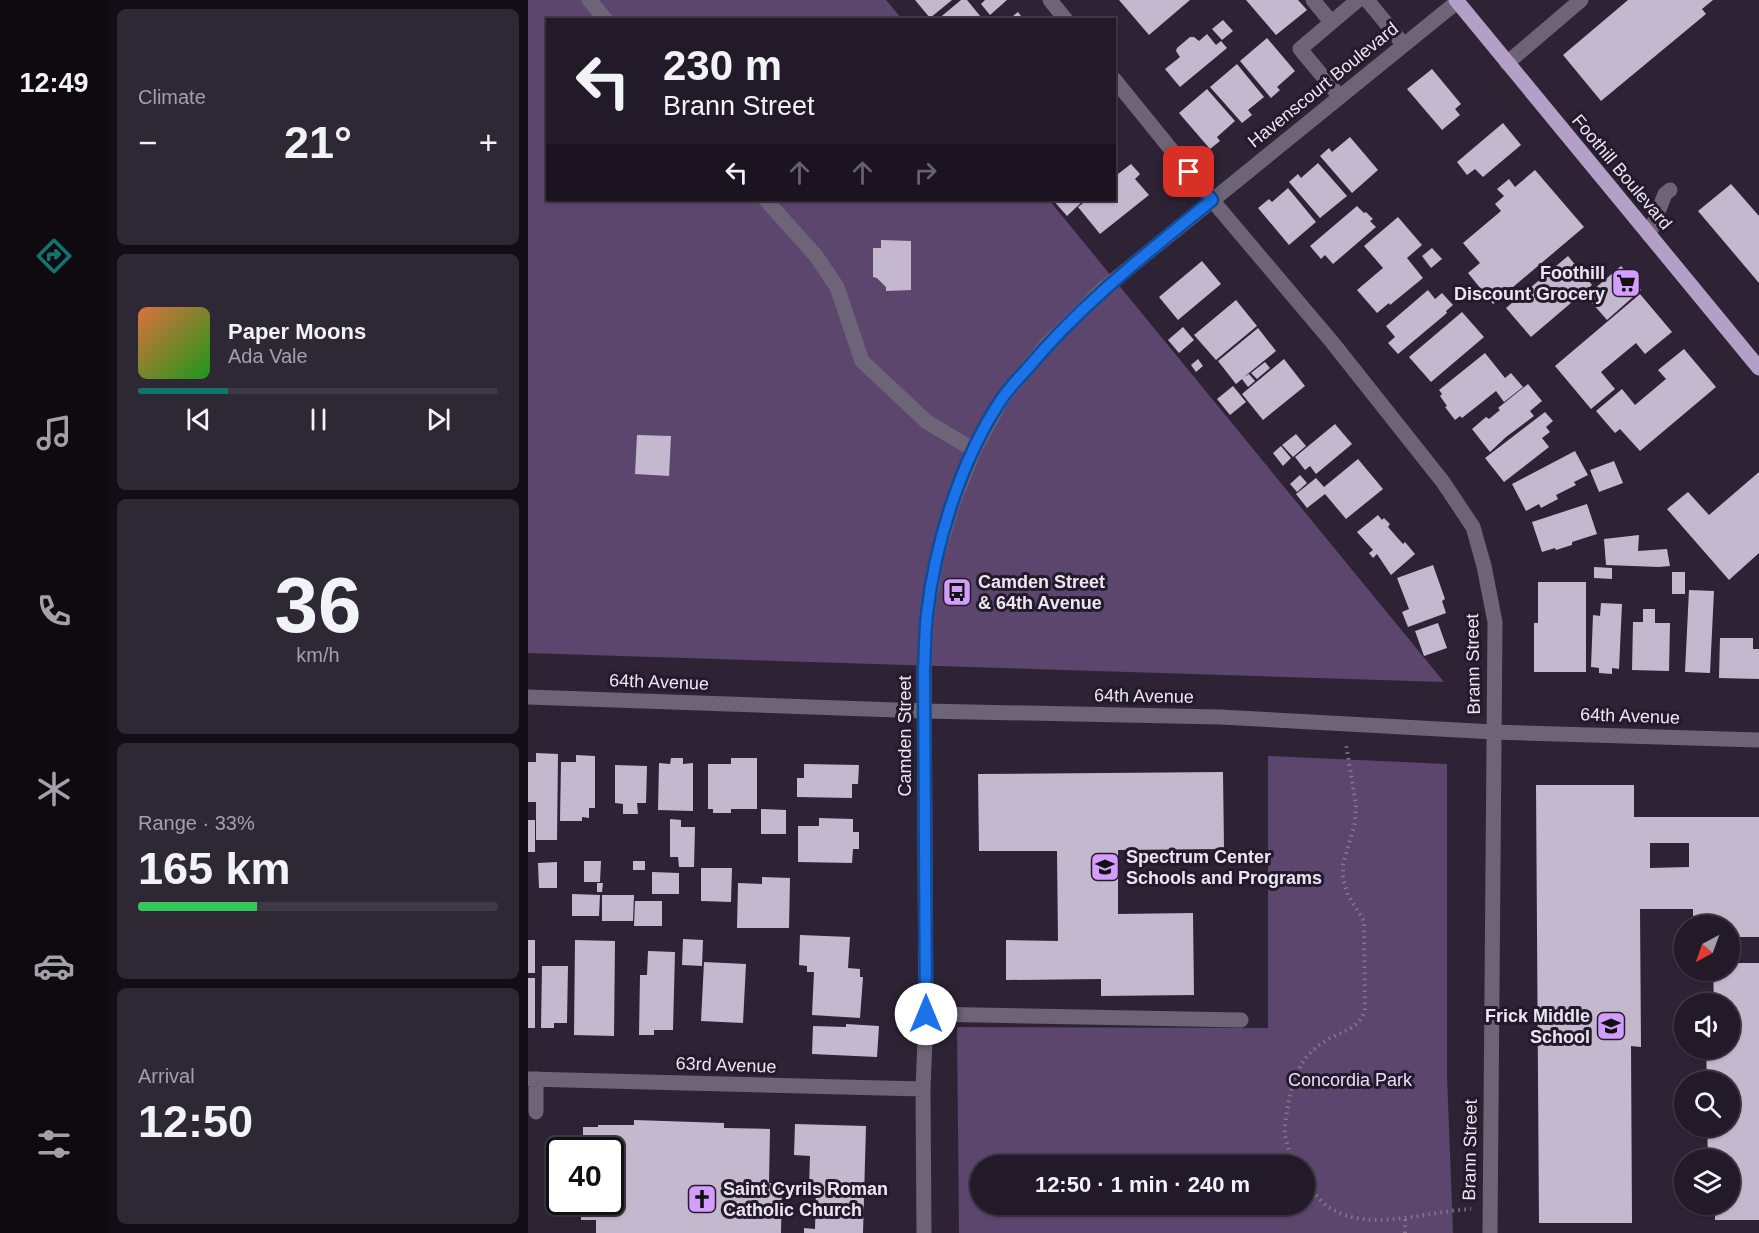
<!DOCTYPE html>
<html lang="en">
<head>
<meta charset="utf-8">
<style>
	body { margin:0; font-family:Helvetica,sans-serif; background:#2e2734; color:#f1f3f6; height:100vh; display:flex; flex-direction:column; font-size:22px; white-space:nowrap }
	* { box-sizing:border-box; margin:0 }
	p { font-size:20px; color:#a2a1a8 }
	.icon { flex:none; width:33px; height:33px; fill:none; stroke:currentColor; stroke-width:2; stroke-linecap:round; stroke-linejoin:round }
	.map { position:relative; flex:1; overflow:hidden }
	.sheet { display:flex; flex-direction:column; gap:9px; padding:9px; background:#130e16; width:420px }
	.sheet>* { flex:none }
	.top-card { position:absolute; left:18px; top:18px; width:570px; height:183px; border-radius:0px; box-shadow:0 2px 4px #0004,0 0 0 2px #3f3845; background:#221a28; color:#f1f3f6; overflow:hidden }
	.needle { width:39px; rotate:221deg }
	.fabs { position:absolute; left:1146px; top:915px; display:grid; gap:12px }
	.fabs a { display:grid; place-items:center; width:66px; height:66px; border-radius:50%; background:#221a28; box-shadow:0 2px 4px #0004,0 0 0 2px #3f3845; font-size:30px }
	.speed { position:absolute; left:18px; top:1137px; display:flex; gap:12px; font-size:30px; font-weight:700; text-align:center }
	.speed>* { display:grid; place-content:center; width:78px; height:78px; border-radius:50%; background:#221a28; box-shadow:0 2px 4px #0004,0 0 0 2px #3f3845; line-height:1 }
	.speed .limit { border:3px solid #111; border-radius:9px; background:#fff; color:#111 }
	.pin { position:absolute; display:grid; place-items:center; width:51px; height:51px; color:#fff; margin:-26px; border-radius:12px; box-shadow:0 3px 9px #0006 }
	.me { position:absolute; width:66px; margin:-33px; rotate:0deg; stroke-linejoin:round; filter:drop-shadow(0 0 4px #0008) }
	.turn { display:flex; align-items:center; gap:21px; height:126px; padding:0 18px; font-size:27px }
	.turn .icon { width:78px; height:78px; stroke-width:2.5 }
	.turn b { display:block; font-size:42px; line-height:51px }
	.lanes { display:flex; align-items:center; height:57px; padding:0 18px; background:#0003; justify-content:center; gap:30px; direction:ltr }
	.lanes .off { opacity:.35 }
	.big { font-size:45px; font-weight:700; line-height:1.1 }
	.sheet .widget { flex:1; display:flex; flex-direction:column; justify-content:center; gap:9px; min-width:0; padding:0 21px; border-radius:9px; background:#2e2734 }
	.sheet .dial { align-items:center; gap:0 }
	.dial b { font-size:78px; line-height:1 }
	.song { display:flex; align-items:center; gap:18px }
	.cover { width:72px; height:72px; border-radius:9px; background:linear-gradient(135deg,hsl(20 70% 55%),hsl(120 70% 35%)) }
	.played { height:6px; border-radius:3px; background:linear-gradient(90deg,#0f766e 25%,#3f3845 25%) }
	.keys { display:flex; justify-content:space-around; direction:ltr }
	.heat { display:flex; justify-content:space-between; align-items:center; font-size:33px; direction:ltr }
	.charge { height:9px; border-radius:4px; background:linear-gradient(90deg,#34c759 33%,#3f3845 0) }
	.trip { position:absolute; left:442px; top:1155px; width:345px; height:60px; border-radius:30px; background:#221a28; box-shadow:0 2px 4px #0004,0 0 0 2px #3f3845; font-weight:700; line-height:60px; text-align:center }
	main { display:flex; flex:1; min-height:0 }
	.menu { display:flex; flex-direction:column; width:108px; justify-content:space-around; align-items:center; background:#0e0a10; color:#a2a1a8 }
	.menu .icon { width:42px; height:42px }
	.menu .on { color:#0f766e }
	.menu b { font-size:27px; color:#f1f3f6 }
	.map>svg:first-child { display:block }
</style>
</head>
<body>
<main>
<nav class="menu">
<b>12:49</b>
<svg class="icon on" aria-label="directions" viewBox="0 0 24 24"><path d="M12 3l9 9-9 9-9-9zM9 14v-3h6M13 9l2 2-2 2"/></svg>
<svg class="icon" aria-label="music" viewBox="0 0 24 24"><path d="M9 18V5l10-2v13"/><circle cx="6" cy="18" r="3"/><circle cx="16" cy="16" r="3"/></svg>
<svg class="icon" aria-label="phone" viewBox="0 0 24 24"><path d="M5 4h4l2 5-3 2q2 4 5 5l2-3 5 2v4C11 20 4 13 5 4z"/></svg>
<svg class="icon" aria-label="climate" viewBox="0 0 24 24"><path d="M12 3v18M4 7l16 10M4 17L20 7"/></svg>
<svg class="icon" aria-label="car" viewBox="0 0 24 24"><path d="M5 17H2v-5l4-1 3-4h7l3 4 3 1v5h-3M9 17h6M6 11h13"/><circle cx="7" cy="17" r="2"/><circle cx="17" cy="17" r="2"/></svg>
<svg class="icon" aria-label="filters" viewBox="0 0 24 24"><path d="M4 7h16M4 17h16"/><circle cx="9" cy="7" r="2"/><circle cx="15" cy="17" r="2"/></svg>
</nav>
<section class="sheet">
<div class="widget"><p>Climate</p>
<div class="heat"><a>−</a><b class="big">21°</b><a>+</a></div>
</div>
<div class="widget">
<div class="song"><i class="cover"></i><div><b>Paper Moons</b><p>Ada Vale</p></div></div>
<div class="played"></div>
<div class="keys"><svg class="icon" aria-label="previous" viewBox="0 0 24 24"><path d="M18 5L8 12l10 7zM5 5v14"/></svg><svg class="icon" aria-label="pause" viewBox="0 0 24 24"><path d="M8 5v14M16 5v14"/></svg><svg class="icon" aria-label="next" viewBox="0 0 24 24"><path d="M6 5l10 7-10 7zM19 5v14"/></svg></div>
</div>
<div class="widget dial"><b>36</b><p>km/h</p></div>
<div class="widget"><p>Range · 33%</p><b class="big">165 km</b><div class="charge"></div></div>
<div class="widget"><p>Arrival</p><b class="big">12:50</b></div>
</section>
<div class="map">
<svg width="1231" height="1233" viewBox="0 0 1231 1233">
	<rect width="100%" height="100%" fill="#2d2335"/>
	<path fill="#5c466d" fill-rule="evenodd" d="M0 0H358L374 19 20 20V200H521L916 682 0 653Z
		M740 756 919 764V1076L925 1233H431L429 1027 740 1028ZM453 1166H777V1204H453Z"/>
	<path fill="#c4b8cf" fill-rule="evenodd" d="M387 0H424L402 18Z
		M433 0H439L453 17 451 20H409Z
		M457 0H479L462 15 453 4Z
		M591 0H662L621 35Z
		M718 0H770L779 10 748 35Z
		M1100 0H1185L1174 9 1178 14 1073 101 1035 55Z
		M490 12 496 20H480Z
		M695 20 705 31 694 40 684 29Z
		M679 34 688 45 693 41 699 48 652 87 637 69 652 57 648 51 649 48 662 37H666L671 41Z
		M739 38 767 71 749 87 752 90 743 98 712 61Z
		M709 64 736 97 720 110 724 115 714 123 682 87Z
		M904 69 933 104 927 109 932 115 914 130 879 89Z
		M679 89 707 121 689 137 692 141 682 149 651 113Z
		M975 123 993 145 955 177 947 169 939 175 929 162Z
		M822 137 850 170 824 193 792 156 801 148 804 152Z
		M790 163 819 196 792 218 761 182 770 174 773 178Z
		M603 164 612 174 607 179 621 195 572 234 550 207 559 200H586V177Z
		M1007 170 1056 227 965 304 940 273 952 263 935 243 973 211 967 204 976 196 969 189 981 179 987 187Z
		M1203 184 1231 216V283L1170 211Z
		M760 188 788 222 761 245 730 208 741 199 744 202Z
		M525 200H556L539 216Z
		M829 206 836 213 838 212 845 219 842 221 848 227 805 264 797 255 793 259 782 246Z
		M870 217 894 245 879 258 895 278 862 305 861 303 849 313 829 290 855 268 836 246Z
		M353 240 383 241V290L358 291V287L349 278 345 277V248H353Z
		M904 248 914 259 903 268 894 256Z
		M1040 256 1064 285 1003 337 978 308Z
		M674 261 693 284 650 320 631 297Z
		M1093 266 1113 290 1079 320 1058 296Z
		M900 290 907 299 914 293 925 305 918 311 919 313 870 354 860 343 867 337 858 326Z
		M1112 294 1144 332 1117 354 1108 343 1073 372 1087 389 1063 409 1027 366Z
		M708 300 729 326 688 360 666 335Z
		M934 312 956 337 903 382 881 357Z
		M655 327 666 340 651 353 640 340Z
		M730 328 748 351 716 377 721 374 727 381 720 387 714 379 708 384 690 361Z
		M1156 349 1188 387 1112 451 1092 429 1087 433 1068 411 1094 389 1107 405 1138 379 1130 370Z
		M957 353 977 378 983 373 995 387 976 402 968 391 934 418 932 416 927 420 917 407 919 406 912 396 914 394 911 390Z
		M670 359 675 366 668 372 663 365Z
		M756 359 777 386 735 420 714 394Z
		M737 362 742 368 729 379 723 373Z
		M1000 384 1014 401 1002 411 1006 416 978 437 962 452 944 429 958 417 961 419 972 410 970 408Z
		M705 386 718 402 702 415 689 399Z
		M1017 412 1025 421 1018 427 1022 432 1014 438 1021 447 976 482 957 458Z
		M807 424 824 444 788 474 782 466 777 470 767 457Z
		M768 434 778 446 765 457 754 445Z
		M109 435 143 436 141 476 107 474Z
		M753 446 763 458 755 466 745 453Z
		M1047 451 1060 475 1046 482 1048 485 1028 495 1030 499 1013 508 1011 504 998 511 984 484Z
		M830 459 855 489 818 519 797 494 779 508 768 494 788 478 796 487Z
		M1086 461 1095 483 1071 492 1062 470Z
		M1231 472V553L1201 580 1139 509 1160 492 1181 515Z
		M772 475 779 483 769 492 762 484Z
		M1059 504 1069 534 1044 542V545L1028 550 1027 548 1014 552 1004 522Z
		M850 515 854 520 856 518 862 524 860 527 875 544 877 542 887 554 863 575 849 554 845 558 841 553 845 550 829 532Z
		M1111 535 1110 551 1139 549 1142 566 1131 567 1078 565 1076 539Z
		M905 565 917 599 914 601 918 613 880 627 874 612 881 609 869 578Z
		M1066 567 1084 568V579L1066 578Z
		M1144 572H1157V594H1144Z
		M1010 582H1058V672H1006V623H1010Z
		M1161 590 1186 591 1182 673 1157 672Z
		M1073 603 1094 604 1091 669 1084 668V674L1071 673V668L1063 667 1065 615 1072 616Z
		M1115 609H1127V623H1142L1141 671 1104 670 1105 622H1115Z
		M910 623 919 648 896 656 887 631Z
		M1192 638H1225V649H1231V679L1191 678Z
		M8 753 30 754 29 840H8V802H0V762H8Z
		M48 755 67 756V808H61V818L54 817V821H32L33 762H48Z
		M143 758H155V764L165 763V811L130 810 131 763 142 764Z
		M203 758H229V809H203V813H185V809H180V764H203Z
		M276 764 331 765 330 784H324V798L269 797V778H276Z
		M87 765 119 766 118 803H109L110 814H95V804L87 803Z
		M695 772 696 849 590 850V914L665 913 666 995 573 996V979L478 980V940L530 941 529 851H451L450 774Z
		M1008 785H1106V817H1231V937H1202V926H1165V909H1112L1113 1047 1103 1046 1104 1223H1011ZM1122 843H1161V867L1122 868Z
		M233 809 258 810V834H233Z
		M291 818 325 819V832H331V849H325L324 863 270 862V826H291Z
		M142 819 153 820V827H167L166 867H151L150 857H142Z
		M0 820H7V852H0Z
		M56 861H73L72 882H56Z
		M105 861H117V870H105Z
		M29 862V888H11L10 863Z
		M173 868H204L203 902 173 901Z
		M124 872 151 873V894H124Z
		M234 877 262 878 261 928H209L210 883 234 884Z
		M69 883H75L74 892H69Z
		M44 894 72 895 71 916H44Z
		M74 895H106L105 921H74Z
		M107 901H134V926H106Z
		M272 935 322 937 320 968 332 969V977H335L332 1018 284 1015 286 972H279V966L271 965Z
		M155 939 175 940 174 966 154 965Z
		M0 940H7V973H0Z
		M47 940 87 941 86 1036 46 1035Z
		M120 951 147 952 145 1030H126V1035H111L112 975H119Z
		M176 962 218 964 215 1023 173 1021Z
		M1202 963H1231V1220H1187V1204H1202V1160H1187L1186 1157H1180L1179 1126H1202V1082H1179L1178 1048H1202V1004H1186L1185 970H1202Z
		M14 966H40L39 1023H26V1028H13Z
		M0 978H7V1028H0Z
		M318 1024 351 1026 349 1057 284 1054 285 1026 318 1027Z
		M106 1120 196 1123V1128L242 1129 241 1183H254L253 1233H68V1220H53V1202H82V1150H55V1127H70V1125H106Z
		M267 1124 338 1126 335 1233H276V1228L287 1229 288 1189 281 1188 282 1156 266 1155Z"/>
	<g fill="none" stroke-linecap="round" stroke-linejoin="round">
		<path stroke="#817988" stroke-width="4" stroke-dasharray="1.5 4.5" stroke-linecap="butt" d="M768 1166C763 1156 759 1146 757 1135 756 1128 758 1119 759 1112 763 1083 770 1058 796 1042 812 1031 830 1031 837 1010L836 921 820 895 815 879V864L827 823 828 805 818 744
			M777 1181C784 1190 792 1202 802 1208 841 1233 899 1211 943 1209
			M877 1233V1218"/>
		<path stroke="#6e6477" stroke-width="15" d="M61 0 78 20
			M522 0 538 20
			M785 0 803 22
			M839 0 876 45
			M979 63 1053 0
			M586 79 684 200 804 342 915 482 945 527 956 566 967 622 962 1233
			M812 97 772 49 830 0
			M238 200 288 256 309 287 334 361 399 422 446 450
			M1121 235 1137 194 1142 190
			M0 697 396 711 692 717 966 732 1231 740
			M398 1014 713 1020
			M0 1079 395 1089
			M8 1112V1079
			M396 1233 395 1089 398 1014 396 669 399 614 408 560 424 505 446 450 474 399 520 343 575 289 929 2"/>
		<path stroke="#b49fc7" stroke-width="15" d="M928 0 1231 368"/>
	</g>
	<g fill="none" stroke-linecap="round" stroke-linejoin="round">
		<g stroke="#114b97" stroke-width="15">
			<path id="route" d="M398 1014 396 669C397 651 397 633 399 614 407 543 433 460 473 400 480 389 490 379 499 369 553 304 619 253 684 200L661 172"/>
		</g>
		<use href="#route" stroke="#1a73e8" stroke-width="10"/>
	</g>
	<defs>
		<g id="supermarket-square" transform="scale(1.5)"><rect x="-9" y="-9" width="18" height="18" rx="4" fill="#d29dfd" stroke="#231a2b"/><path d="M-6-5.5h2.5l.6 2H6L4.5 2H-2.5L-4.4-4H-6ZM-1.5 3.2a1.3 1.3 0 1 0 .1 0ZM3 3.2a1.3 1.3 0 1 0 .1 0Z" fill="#111"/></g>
		<g id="bus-square" transform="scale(1.5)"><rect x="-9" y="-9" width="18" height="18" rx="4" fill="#d29dfd" stroke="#231a2b"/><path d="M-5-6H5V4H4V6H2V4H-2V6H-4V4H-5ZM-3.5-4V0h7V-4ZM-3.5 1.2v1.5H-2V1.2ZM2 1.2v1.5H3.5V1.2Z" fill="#111"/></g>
		<g id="school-square" transform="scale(1.5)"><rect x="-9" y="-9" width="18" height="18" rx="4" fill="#d29dfd" stroke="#231a2b"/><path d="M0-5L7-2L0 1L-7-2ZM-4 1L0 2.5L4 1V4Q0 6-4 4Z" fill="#111"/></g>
		<g id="church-square" transform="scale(1.5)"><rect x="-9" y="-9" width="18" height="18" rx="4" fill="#d29dfd" stroke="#231a2b"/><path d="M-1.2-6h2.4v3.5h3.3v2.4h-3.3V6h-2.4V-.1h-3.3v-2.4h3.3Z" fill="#111"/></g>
	</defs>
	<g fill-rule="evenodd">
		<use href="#supermarket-square" x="1098" y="283"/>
		<use href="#bus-square" x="429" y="592"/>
		<use href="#school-square" x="577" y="867"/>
		<use href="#school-square" x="1083" y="1026"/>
		<use href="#church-square" x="174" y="1199"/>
	</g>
	<g text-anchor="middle" stroke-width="6" stroke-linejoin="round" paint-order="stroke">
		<g font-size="18" fill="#ece6f2" stroke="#231a2b">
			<text transform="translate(795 85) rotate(-39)" y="6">Havenscourt Boulevard</text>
			<text transform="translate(1094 172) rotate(50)" y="6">Foothill Boulevard</text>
			<text transform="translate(945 664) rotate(-91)" y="6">Brann Street</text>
			<text transform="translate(131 682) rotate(2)" y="6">64th Avenue</text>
			<text transform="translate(616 696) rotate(1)" y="6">64th Avenue</text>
			<text transform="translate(1102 716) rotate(2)" y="6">64th Avenue</text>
			<text transform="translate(377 736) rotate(-90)" y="6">Camden Street</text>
			<text transform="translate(198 1065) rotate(2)" y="6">63rd Avenue</text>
			<text transform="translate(942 1150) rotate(-89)" y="6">Brann Street</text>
		</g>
		<g font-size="18" font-weight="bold" fill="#ece6f2" stroke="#231a2b" text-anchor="start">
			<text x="1077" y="279" text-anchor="end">Foothill<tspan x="1077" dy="21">Discount Grocery</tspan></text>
			<text x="450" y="588">Camden Street<tspan x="450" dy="21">&amp; 64th Avenue</tspan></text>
			<text x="598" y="863">Spectrum Center<tspan x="598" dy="21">Schools and Programs</tspan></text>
			<text x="1062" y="1022" text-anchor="end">Frick Middle<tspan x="1062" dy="21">School</tspan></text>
			<text x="195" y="1195">Saint Cyrils Roman<tspan x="195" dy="21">Catholic Church</tspan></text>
		</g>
		<g font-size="18" fill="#ecdefa" stroke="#231a2b">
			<text x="822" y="1086">Concordia Park</text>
		</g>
	</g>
</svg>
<div class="fabs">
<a><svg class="needle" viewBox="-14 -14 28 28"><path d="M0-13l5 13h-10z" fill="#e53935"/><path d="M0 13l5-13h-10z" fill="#a2a1a8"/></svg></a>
<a><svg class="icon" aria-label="sound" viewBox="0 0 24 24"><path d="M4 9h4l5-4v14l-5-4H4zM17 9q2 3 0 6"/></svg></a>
<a><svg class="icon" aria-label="search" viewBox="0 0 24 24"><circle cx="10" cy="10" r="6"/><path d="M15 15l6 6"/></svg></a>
<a><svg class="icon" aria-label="layers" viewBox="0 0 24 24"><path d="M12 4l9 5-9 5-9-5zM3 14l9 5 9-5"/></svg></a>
</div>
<div class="speed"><div class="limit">40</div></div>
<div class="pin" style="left:661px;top:172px;background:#d93025"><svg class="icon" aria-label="arrive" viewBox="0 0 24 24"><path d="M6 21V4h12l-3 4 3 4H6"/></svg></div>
<svg class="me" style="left:398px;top:1014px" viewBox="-20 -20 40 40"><circle r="19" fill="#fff"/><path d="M0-13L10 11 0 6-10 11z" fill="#1a73e8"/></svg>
<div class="trip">12:50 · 1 min · 240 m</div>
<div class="top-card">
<div class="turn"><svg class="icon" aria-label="left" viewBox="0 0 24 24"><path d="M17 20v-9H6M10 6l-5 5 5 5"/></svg><div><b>230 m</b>Brann Street</div></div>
<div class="lanes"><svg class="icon" aria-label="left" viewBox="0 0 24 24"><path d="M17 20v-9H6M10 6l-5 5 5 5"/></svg><svg class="icon off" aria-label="ahead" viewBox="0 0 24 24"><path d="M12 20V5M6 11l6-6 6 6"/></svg><svg class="icon off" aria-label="ahead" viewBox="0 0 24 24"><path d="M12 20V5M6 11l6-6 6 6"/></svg><svg class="icon off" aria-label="right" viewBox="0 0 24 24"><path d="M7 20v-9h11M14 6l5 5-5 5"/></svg></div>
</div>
</div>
</main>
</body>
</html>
